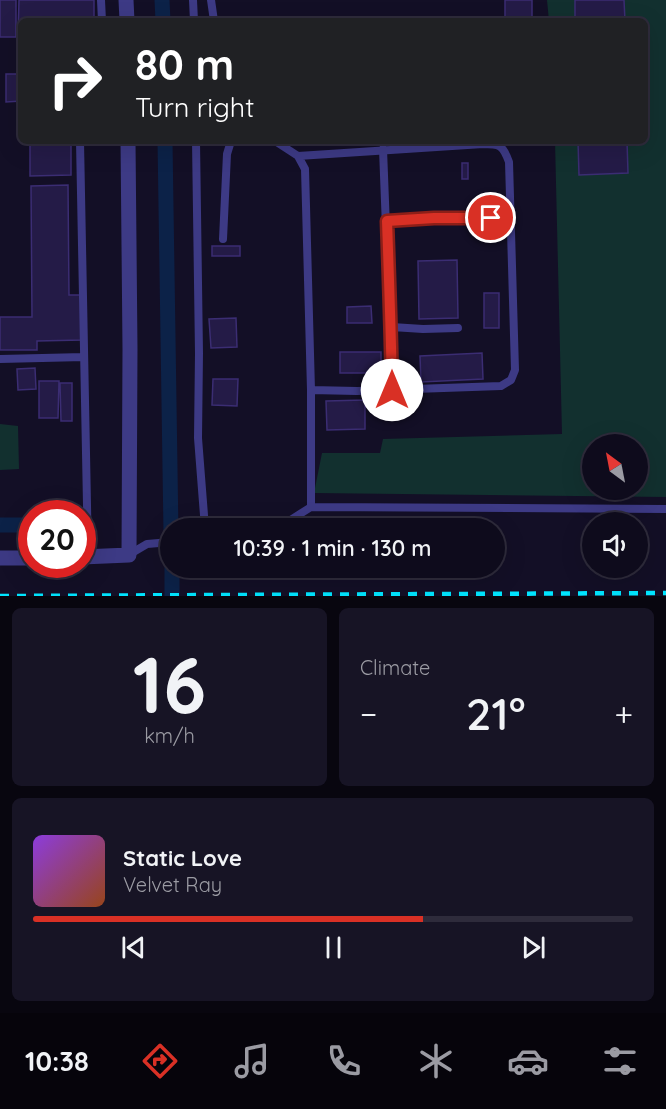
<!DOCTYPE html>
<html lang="en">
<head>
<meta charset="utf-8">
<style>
	body { margin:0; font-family:Quicksand,sans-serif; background:#171425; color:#f1f3f6; height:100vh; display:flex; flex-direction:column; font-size:22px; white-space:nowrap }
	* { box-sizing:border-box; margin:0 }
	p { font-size:20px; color:#9b9ba3 }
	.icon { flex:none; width:33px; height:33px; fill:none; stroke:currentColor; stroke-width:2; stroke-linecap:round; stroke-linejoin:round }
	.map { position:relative; height:596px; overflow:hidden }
	.details { display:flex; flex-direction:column; gap:12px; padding:12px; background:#08060f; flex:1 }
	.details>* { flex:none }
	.guide { position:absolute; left:18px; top:18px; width:630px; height:126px; border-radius:9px; box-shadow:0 6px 24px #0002,0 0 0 2px #2e2b3b; background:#202124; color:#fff; overflow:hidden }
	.needle { width:39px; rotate:328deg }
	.fabs { position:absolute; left:582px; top:434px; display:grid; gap:12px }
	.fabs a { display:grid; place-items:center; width:66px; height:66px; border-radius:50%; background:#0e0b1c; box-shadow:0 6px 24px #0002,0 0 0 2px #2e2b3b; font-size:30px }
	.speed { position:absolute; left:18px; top:500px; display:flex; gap:12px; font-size:30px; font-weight:700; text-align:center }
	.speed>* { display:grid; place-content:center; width:78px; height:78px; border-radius:50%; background:#0e0b1c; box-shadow:0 6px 24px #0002,0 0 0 2px #2e2b3b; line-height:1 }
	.speed .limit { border:9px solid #d22; background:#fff; color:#111 }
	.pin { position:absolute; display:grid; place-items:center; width:51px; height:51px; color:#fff; margin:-26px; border:3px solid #fff; border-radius:50%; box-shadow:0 2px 6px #0007 }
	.me { position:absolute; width:66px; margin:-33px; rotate:0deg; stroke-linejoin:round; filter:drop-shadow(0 0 4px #0008) }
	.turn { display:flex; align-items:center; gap:21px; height:126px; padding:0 18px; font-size:27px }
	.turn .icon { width:78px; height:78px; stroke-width:2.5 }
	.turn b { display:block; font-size:42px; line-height:51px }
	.big { font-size:45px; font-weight:600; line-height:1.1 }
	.details .tile { flex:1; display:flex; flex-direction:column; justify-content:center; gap:9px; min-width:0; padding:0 21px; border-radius:9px; background:#171425 }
	.details .dial { align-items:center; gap:0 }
	.dial b { font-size:78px; line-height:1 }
	.song { display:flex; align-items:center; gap:18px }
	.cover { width:72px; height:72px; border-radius:9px; background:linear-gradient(135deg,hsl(270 70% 55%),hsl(20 70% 35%)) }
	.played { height:6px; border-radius:3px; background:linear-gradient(90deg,#d93025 65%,#2e2b3b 65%) }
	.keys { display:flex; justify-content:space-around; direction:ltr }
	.heat { display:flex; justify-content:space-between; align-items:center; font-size:33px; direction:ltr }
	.details .tiles { flex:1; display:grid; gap:12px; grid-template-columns:1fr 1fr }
	.tile:last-child { grid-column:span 2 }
	.trip { position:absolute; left:160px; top:518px; width:345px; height:60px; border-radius:30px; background:#0e0b1c; box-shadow:0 6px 24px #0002,0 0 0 2px #2e2b3b; font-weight:600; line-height:60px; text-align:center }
	.tabs { display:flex; height:96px; justify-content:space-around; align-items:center; background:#06040b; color:#9b9ba3 }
	.tabs .icon { width:42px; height:42px }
	.tabs .selected { color:#d93025 }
	.tabs b { font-size:27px; color:#f1f3f6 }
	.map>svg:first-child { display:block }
</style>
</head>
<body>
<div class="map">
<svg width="666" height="596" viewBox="0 0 666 596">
	<rect width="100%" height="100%" fill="#130f26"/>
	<path fill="#12302f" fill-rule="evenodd" d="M547 0H666V497L314 493 322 453H380L383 439 562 434 555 141H645V21H549ZM592 444H638V489H592Z
		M0 424 18 426 19 469 0 470Z"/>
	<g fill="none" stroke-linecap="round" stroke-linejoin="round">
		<path stroke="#0c2248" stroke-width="15" d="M162 0 163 21
			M165 141 171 533
			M0 525H32
			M172 567V596"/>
	</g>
	<path fill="#241b47" stroke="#3b2d73" stroke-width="1.5" d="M0 0H16V37H0Z
		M19 0H94V21H21V35H18Z
		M505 0H532V21H505Z
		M575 0H624L625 21H575Z
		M6 74H21V101L6 102Z
		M30 141H71V175L30 176Z
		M578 141H627L628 173 579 175Z
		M462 163H468V179H462Z
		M68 185 69 295H82V340L37 341V350H0V317H32L31 186Z
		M212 246H240V256H212Z
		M457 260 458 318 419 319 418 261Z
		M484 293H499V328H484Z
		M371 306 372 323H347V307Z
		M236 318 237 347 211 348 209 319Z
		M340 352H381V373H340Z
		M482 353 483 379 421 382 420 356Z
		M35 368 36 389 18 390 17 369Z
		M213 379H238L237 406 212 405Z
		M39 381H59L58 418H39Z
		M60 383H72V421H61Z
		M365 400V429L327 430 326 401Z"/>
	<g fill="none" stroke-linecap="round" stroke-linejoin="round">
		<path stroke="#3d3a85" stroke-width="8" d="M101 0 102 21
			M193 0 194 21
			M211 0 214 21
			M80 141 88 557
			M196 141 199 353 198 438 205 528
			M275 141 298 156 305 169 311 390V507L278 528
			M383 149 388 280 392 327V390
			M298 156 483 144C500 144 503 145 509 162L515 370 511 380 501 386 357 391 311 390
			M387 221 434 218H510
			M223 239 227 154 231 141
			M392 327 423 329 458 328
			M0 359 84 357
			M311 507 666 509
			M130 554 147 544 171 542"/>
		<path stroke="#3d3a85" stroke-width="15" d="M126 0 127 21
			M82 557 129 555 130 349 128 141
			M0 558H32"/>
		<path stroke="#00e5ff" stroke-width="4.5" stroke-dasharray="9 8" stroke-linecap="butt" d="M0 596 666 593"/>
	</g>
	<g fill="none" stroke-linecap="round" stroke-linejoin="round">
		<g stroke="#8d1f18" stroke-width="15">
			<path id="route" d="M392 390C391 334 389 277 387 221L434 218H491"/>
		</g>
		<use href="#route" stroke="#d93025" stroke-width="10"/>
	</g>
</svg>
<div class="fabs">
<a><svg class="needle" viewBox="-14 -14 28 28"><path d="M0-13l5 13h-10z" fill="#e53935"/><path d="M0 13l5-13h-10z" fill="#9b9ba3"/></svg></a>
<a><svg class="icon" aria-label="sound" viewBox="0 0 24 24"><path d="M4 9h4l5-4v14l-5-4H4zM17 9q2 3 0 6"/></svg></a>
</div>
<div class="speed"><div class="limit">20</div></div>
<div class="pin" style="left:491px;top:218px;background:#d93025"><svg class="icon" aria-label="arrive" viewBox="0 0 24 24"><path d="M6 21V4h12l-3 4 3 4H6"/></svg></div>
<svg class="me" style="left:392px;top:390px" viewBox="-20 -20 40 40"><circle r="19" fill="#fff"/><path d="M0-13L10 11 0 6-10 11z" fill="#d93025"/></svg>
<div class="trip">10:39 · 1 min · 130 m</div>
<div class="guide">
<div class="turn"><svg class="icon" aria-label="right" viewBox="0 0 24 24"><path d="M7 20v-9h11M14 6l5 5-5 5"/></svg><div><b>80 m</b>Turn right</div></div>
</div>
</div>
<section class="details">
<div class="tiles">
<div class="tile dial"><b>16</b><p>km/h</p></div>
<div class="tile"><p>Climate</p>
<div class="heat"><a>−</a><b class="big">21°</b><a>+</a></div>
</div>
<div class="tile">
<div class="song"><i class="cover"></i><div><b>Static Love</b><p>Velvet Ray</p></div></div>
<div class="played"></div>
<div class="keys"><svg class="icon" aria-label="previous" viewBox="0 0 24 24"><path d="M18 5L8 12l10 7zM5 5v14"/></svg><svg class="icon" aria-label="pause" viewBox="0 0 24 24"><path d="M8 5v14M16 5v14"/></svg><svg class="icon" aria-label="next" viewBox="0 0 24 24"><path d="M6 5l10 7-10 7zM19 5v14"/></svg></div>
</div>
</div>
</section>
<nav class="tabs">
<b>10:38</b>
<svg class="icon selected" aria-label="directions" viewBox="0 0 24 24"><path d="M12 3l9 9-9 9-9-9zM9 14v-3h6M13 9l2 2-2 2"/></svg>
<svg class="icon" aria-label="music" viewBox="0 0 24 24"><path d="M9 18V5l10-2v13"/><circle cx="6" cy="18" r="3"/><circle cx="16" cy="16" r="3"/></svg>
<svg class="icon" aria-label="phone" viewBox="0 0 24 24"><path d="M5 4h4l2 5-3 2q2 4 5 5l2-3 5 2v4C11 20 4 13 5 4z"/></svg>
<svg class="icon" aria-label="climate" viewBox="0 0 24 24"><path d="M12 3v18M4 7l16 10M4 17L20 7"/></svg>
<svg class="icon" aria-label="car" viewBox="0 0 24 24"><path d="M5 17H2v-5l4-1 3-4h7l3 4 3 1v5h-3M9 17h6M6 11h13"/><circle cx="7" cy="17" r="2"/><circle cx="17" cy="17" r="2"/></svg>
<svg class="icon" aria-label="filters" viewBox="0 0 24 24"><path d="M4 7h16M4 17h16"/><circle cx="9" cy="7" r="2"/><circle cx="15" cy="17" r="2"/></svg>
</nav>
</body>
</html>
